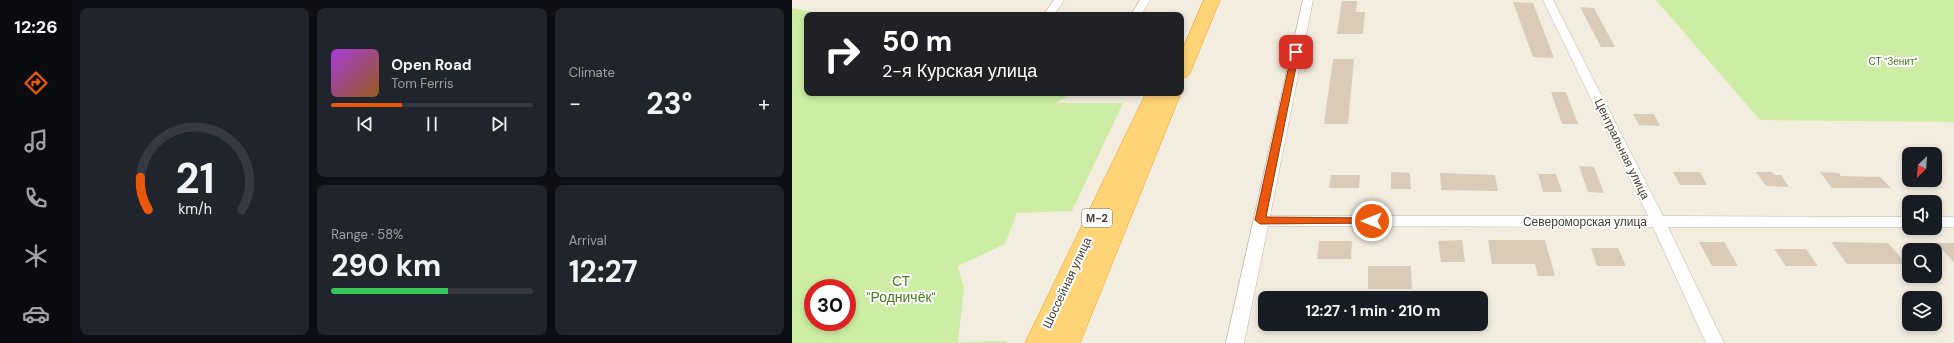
<!DOCTYPE html>
<html lang="en">
<head>
<meta charset="utf-8">
<style>
	body { margin:0; font-family:"DM Sans",sans-serif; background:#20242c; color:#f1f3f6; height:100vh; display:flex; flex-direction:column; font-size:15px; white-space:nowrap }
	* { box-sizing:border-box; margin:0 }
	p { font-size:13px; color:#9ea1a6 }
	.icon { flex:none; width:22px; height:22px; fill:none; stroke:currentColor; stroke-width:2; stroke-linecap:round; stroke-linejoin:round }
	.map { position:relative; flex:1; overflow:hidden }
	.drawer { display:flex; flex-direction:column; gap:8px; padding:8px; background:#0d0f14; width:720px }
	.drawer>* { flex:none }
	.hud { position:absolute; left:12px; top:12px; width:380px; height:84px; border-radius:8px; box-shadow:0 2px 6px #0003; background:#202124; color:#fff; overflow:hidden }
	.needle { width:26px; rotate:205deg }
	.buttons { position:absolute; left:1110px; top:147px; display:grid; gap:8px }
	.buttons a { display:grid; place-items:center; width:40px; height:40px; border-radius:8px; background:#171b24; box-shadow:0 2px 6px #0003; font-size:20px }
	.speed { position:absolute; left:12px; top:279px; display:flex; gap:8px; font-size:20px; font-weight:700; text-align:center }
	.speed>* { display:grid; place-content:center; width:52px; height:52px; border-radius:50%; background:#171b24; box-shadow:0 2px 6px #0003; line-height:1 }
	.speed .limit { border:6px solid #d22; background:#fff; color:#111 }
	.pin { position:absolute; display:grid; place-items:center; width:34px; height:34px; color:#fff; margin:-17px; border-radius:8px; box-shadow:0 2px 6px #0006 }
	.me { position:absolute; width:44px; margin:-22px; rotate:270deg; stroke-linejoin:round; filter:drop-shadow(0 0 3px #0008) }
	.turn { display:flex; align-items:center; gap:14px; height:84px; padding:0 12px; font-size:18px }
	.turn .icon { width:52px; height:52px; stroke-width:2.5 }
	.turn b { display:block; font-size:28px; line-height:34px }
	.big { font-size:30px; font-weight:700; line-height:1.1 }
	.drawer .widget { flex:1; display:flex; flex-direction:column; justify-content:center; gap:6px; min-width:0; padding:0 14px; border-radius:8px; background:#20242c }
	.drawer .dial { align-items:center; gap:0 }
	.dial svg { height:104px; overflow:visible; fill:none; stroke:#363941; stroke-width:7; stroke-linecap:round; text-anchor:middle }
	.dial text { fill:#f1f3f6; stroke:none }
	.song { display:flex; align-items:center; gap:12px }
	.cover { width:48px; height:48px; border-radius:6px; background:linear-gradient(135deg,hsl(280 70% 55%),hsl(30 70% 35%)) }
	.played { height:4px; border-radius:2px; background:linear-gradient(90deg,#ea580c 35%,#363941 35%) }
	.keys { display:flex; justify-content:space-around; direction:ltr }
	.heat { display:flex; justify-content:space-between; align-items:center; font-size:22px; direction:ltr }
	.charge { height:6px; border-radius:3px; background:linear-gradient(90deg,#34c759 58%,#363941 0) }
	.drawer .tiles { flex:1; display:grid; gap:8px; grid-template-columns:repeat(3,1fr) }
	.widget:first-child { grid-row:span 2 }
	.trip { position:absolute; left:466px; top:291px; width:230px; height:40px; border-radius:8px; background:#171b24; box-shadow:0 2px 6px #0003; font-weight:700; line-height:40px; text-align:center }
	main { display:flex; flex:1; min-height:0 }
	.menu { display:flex; flex-direction:column; width:72px; justify-content:space-around; align-items:center; background:#090b0e; color:#9ea1a6 }
	.menu .icon { width:28px; height:28px }
	.menu .active { color:#ea580c }
	.menu b { font-size:18px; color:#f1f3f6 }
	.map>svg:first-child { display:block }
</style>
</head>
<body>
<main>
<nav class="menu">
<b>12:26</b>
<svg class="icon active" aria-label="directions" viewBox="0 0 24 24"><path d="M12 3l9 9-9 9-9-9zM9 14v-3h6M13 9l2 2-2 2"/></svg>
<svg class="icon" aria-label="music" viewBox="0 0 24 24"><path d="M9 18V5l10-2v13"/><circle cx="6" cy="18" r="3"/><circle cx="16" cy="16" r="3"/></svg>
<svg class="icon" aria-label="phone" viewBox="0 0 24 24"><path d="M5 4h4l2 5-3 2q2 4 5 5l2-3 5 2v4C11 20 4 13 5 4z"/></svg>
<svg class="icon" aria-label="climate" viewBox="0 0 24 24"><path d="M12 3v18M4 7l16 10M4 17L20 7"/></svg>
<svg class="icon" aria-label="car" viewBox="0 0 24 24"><path d="M5 17H2v-5l4-1 3-4h7l3 4 3 1v5h-3M9 17h6M6 11h13"/><circle cx="7" cy="17" r="2"/><circle cx="17" cy="17" r="2"/></svg>
</nav>
<section class="drawer">
<div class="tiles">
<div class="widget dial"><svg viewBox="0 0 100 80">
<path d="M14 69A42 42 0 1 1 86 69"/>
<path d="M14 69A42 42 0 0 1 8 44" stroke="#ea580c"/>
<text x="50" y="56" font-size="32" font-weight="700">21</text>
<text x="50" y="72" font-size="11">km/h</text>
</svg></div>
<div class="widget">
<div class="song"><i class="cover"></i><div><b>Open Road</b><p>Tom Ferris</p></div></div>
<div class="played"></div>
<div class="keys"><svg class="icon" aria-label="previous" viewBox="0 0 24 24"><path d="M18 5L8 12l10 7zM5 5v14"/></svg><svg class="icon" aria-label="pause" viewBox="0 0 24 24"><path d="M8 5v14M16 5v14"/></svg><svg class="icon" aria-label="next" viewBox="0 0 24 24"><path d="M6 5l10 7-10 7zM19 5v14"/></svg></div>
</div>
<div class="widget"><p>Climate</p>
<div class="heat"><a>−</a><b class="big">23°</b><a>+</a></div>
</div>
<div class="widget"><p>Range · 58%</p><b class="big">290 km</b><div class="charge"></div></div>
<div class="widget"><p>Arrival</p><b class="big">12:27</b></div>
</div>
</section>
<div class="map">
<svg width="1162" height="343" viewBox="0 0 1162 343">
	<rect width="100%" height="100%" fill="#f3ede0"/>
	<path fill="#cceda3" fill-rule="evenodd" d="M864 0H1162V122L968 120Z
		M0 8 37 15H15V93H282L264 103H331L280 211 225 213 213 244 166 266 172 288 166 342 215 341 214 343H0ZM21 288H55V322H21Z"/>
	<path fill="#d9cbb8" d="M550 1H565L564 12H573L571 34H545Z
		M721 2 741 3 762 58 741 57Z
		M788 7 802 8 823 47H809Z
		M541 59H562L556 124H532Z
		M759 92H774L786 124H770Z
		M841 114H862L868 126 847 125Z
		M787 166 802 167 812 193 796 192Z
		M599 172 618 173 619 189H599Z
		M881 172H908L915 185H888Z
		M964 172H980L982 175H989L997 187 974 186Z
		M1028 172 1047 173 1049 176 1088 177 1099 188H1040Z
		M648 173 703 175 706 191 649 190Z
		M746 174H764L770 192H751Z
		M539 175H568L567 188H537Z
		M670 240 673 262H649L646 241Z
		M696 240H753L763 276H746L743 264H700Z
		M527 241H560L559 259H525Z
		M907 242H932L946 266H920Z
		M1039 242 1096 243 1115 264H1055Z
		M1144 243H1162V262Z
		M799 248H826L834 266H805Z
		M982 249H1014L1026 266H994Z
		M576 266H619L620 289H576Z"/>
	<g fill="none" stroke-linecap="round" stroke-linejoin="round">
		<g stroke="#c1b8a5" stroke-width="1">
			<path id="minor" d="M262 0H272L262 15H254L253 13Z
				M348 0H358L349 15H339Z
				M511 0H521L478 216H856L751 0H761L871 216 1117 217V227H876L932 343H914L861 227 476 226 452 343H434Z
				M1143 217H1162V227H1143Z"/>
		</g>
		<g stroke="#efa11e" stroke-width="1">
			<path id="trunk" d="M412 0H428L398 73 395 77 389 78V53Z
				M389 92V93L288 343H233L354 93Z"/>
		</g>
		<use href="#minor" fill="#fff" fill-rule="evenodd"/>
		<use href="#trunk" fill="#ffd476" fill-rule="evenodd"/>
	</g>
	<path fill="#ea580c" stroke="#983908" d="M504 50 507 52 474 217 580 218 583 219 585 221 583 223 468 224 463 220 500 52Z"/>
	<g text-anchor="middle" stroke-width="4" stroke-linejoin="round" paint-order="stroke">
		<g font-size="10" fill="#437c1f" stroke="#fff">
			<text x="1101" y="65">СТ "Зенит"</text>
		</g>
		<rect fill="#fff" stroke="#7c776f" stroke-width="1" x="290" y="209" width="30" height="18" rx="3"/>
		<g font-size="11" font-weight="bold" fill="#443d31">
			<text x="305" y="222">М-2</text>
		</g>
		<g font-size="12" fill="#443d31" stroke="#fff">
			<text transform="translate(830 149) rotate(64)" y="4">Центральная улица</text>
			<text x="793" y="226">Североморская улица</text>
			<text transform="translate(275 283) rotate(-65)" y="4">Шоссейная улица</text>
		</g>
		<g font-size="14" fill="#437c1f" stroke="#fff">
			<text x="109" y="286">СТ<tspan x="109" dy="16">"Родничёк"</tspan></text>
		</g>
	</g>
</svg>
<div class="buttons">
<a><svg class="needle" viewBox="-14 -14 28 28"><path d="M0-13l5 13h-10z" fill="#e53935"/><path d="M0 13l5-13h-10z" fill="#9ea1a6"/></svg></a>
<a><svg class="icon" aria-label="sound" viewBox="0 0 24 24"><path d="M4 9h4l5-4v14l-5-4H4zM17 9q2 3 0 6"/></svg></a>
<a><svg class="icon" aria-label="search" viewBox="0 0 24 24"><circle cx="10" cy="10" r="6"/><path d="M15 15l6 6"/></svg></a>
<a><svg class="icon" aria-label="layers" viewBox="0 0 24 24"><path d="M12 4l9 5-9 5-9-5zM3 14l9 5 9-5"/></svg></a>
</div>
<div class="speed"><div class="limit">30</div></div>
<div class="pin" style="left:504px;top:52px;background:#d93025"><svg class="icon" aria-label="arrive" viewBox="0 0 24 24"><path d="M6 21V4h12l-3 4 3 4H6"/></svg></div>
<svg class="me" style="left:580px;top:221px" viewBox="-20 -20 40 40"><circle r="17" fill="#ea580c" stroke="#fff" stroke-width="3"/><path d="M0-11L8 9 0 5-8 9z" fill="#fff"/></svg>
<div class="trip">12:27 · 1 min · 210 m</div>
<div class="hud">
<div class="turn"><svg class="icon" aria-label="right" viewBox="0 0 24 24"><path d="M7 20v-9h11M14 6l5 5-5 5"/></svg><div><b>50 m</b>2-я Курская улица</div></div>
</div>
</div>
</main>
</body>
</html>
